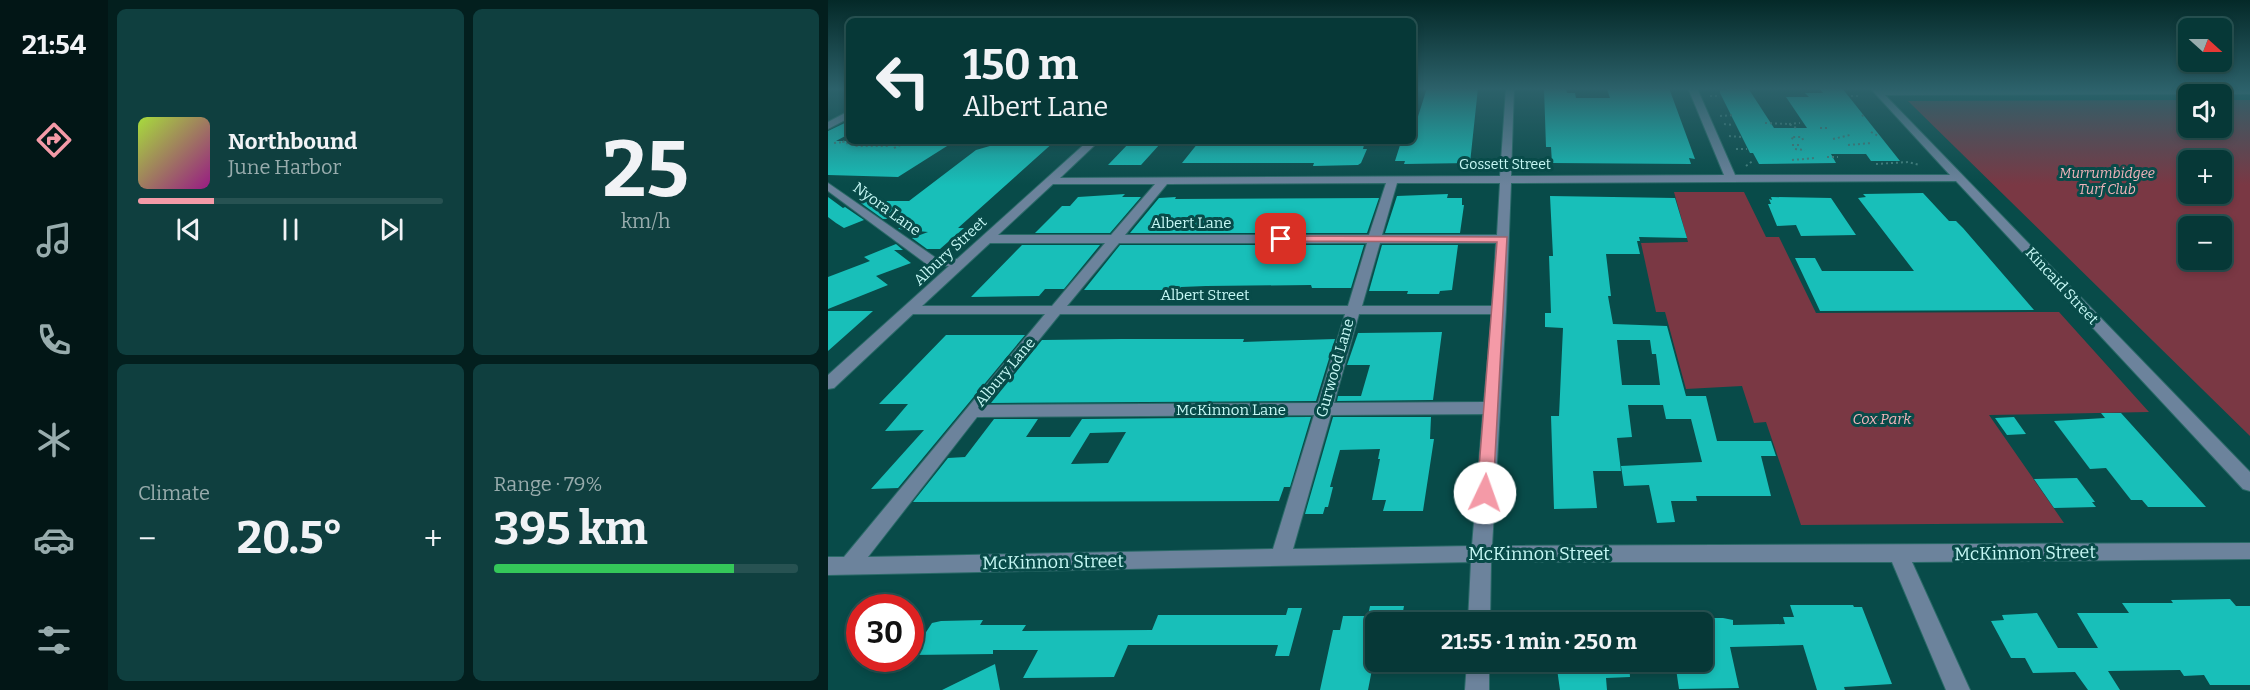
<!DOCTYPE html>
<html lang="en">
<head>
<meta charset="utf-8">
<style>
	body { margin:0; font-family:Bitter,serif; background:#0f3f3f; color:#f1f3f6; height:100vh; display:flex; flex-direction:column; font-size:22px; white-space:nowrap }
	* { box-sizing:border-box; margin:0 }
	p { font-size:20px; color:#98acad }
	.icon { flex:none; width:33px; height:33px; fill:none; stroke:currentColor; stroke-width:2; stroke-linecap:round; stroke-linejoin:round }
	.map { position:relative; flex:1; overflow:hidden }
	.sheet { display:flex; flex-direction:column; gap:9px; padding:9px; background:#031f1e; width:720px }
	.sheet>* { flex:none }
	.banner { position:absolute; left:18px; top:18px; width:570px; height:126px; border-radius:9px; box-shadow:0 3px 9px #0003,0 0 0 2px #275252; background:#063837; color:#f1f3f6; overflow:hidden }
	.needle { width:39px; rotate:111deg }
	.tools { position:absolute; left:1350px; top:18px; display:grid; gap:12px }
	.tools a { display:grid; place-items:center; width:54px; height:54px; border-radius:9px; background:#063837; box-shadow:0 3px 9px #0003,0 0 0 2px #275252; font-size:30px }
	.speed { position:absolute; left:18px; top:594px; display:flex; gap:12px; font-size:30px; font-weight:700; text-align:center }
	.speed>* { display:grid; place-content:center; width:78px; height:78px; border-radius:50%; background:#063837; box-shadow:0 3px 9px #0003,0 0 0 2px #275252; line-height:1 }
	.speed .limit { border:9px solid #d22; background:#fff; color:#111 }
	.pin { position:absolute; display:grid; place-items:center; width:51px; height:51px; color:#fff; margin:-26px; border-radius:12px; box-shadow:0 3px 9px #0006 }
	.me { position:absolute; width:66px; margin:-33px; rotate:3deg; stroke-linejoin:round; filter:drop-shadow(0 0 4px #0008) }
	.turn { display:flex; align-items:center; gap:21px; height:126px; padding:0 18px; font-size:27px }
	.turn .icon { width:78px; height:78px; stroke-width:2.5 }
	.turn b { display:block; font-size:42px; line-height:51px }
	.big { font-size:45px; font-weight:700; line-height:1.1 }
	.sheet .card { flex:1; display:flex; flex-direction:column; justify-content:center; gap:9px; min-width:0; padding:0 21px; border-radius:9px; background:#0f3f3f }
	.sheet .dial { align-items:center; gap:0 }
	.dial b { font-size:78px; line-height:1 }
	.song { display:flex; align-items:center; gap:18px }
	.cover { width:72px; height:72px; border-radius:9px; background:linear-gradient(135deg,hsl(80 70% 55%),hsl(310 70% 35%)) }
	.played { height:6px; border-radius:3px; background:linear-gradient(90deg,#f49aa7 25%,#275252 25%) }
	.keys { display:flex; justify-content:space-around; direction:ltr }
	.heat { display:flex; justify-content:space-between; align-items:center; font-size:33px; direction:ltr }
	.charge { height:9px; border-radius:4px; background:linear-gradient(90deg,#34c759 79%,#275252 0) }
	.sheet .tiles { flex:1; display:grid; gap:9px; grid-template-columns:repeat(2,1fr) }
	.trip { position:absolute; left:537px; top:612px; width:348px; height:60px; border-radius:9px; background:#063837; box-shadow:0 3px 9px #0003,0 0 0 2px #275252; font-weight:700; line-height:60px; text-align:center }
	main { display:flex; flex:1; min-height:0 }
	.tabs { display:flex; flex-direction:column; width:108px; justify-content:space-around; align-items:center; background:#021616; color:#98acad }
	.tabs .icon { width:42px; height:42px }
	.tabs .on { color:#f49aa7 }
	.tabs b { font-size:27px; color:#f1f3f6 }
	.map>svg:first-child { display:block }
</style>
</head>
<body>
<main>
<nav class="tabs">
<b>21:54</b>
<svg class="icon on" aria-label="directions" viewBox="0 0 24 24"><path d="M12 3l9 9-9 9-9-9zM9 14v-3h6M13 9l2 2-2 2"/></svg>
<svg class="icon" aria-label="music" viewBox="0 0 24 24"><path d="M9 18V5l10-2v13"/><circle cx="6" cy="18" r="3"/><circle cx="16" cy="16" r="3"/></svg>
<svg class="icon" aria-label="phone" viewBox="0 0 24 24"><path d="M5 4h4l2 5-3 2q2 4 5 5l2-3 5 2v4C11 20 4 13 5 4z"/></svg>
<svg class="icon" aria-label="climate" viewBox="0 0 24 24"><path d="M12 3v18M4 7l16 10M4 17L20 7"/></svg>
<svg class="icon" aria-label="car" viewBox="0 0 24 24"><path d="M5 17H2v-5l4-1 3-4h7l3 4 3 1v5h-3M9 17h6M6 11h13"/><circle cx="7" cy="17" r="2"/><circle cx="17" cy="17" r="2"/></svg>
<svg class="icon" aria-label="filters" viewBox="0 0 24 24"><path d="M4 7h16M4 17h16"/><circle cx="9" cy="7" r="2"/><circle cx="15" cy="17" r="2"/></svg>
</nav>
<section class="sheet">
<div class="tiles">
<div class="card">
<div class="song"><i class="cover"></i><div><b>Northbound</b><p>June Harbor</p></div></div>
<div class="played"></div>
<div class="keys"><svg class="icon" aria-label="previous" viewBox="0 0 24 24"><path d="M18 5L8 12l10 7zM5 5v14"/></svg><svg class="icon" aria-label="pause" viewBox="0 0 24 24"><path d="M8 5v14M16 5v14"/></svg><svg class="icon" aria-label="next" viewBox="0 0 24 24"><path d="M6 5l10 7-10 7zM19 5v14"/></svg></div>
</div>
<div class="card dial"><b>25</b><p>km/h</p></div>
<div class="card"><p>Climate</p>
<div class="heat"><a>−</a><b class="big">20.5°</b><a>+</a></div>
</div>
<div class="card"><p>Range · 79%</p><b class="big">395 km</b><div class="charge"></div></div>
</div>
</section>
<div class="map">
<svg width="1422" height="690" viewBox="0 0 1422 690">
	<rect width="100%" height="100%" fill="#084b49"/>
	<path fill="#7a3844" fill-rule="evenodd" d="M1360 100V128H1394V100H1422V436L1080 101ZM1360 160H1394V194H1360ZM1394 226V260H1360V226Z
		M846 192H916L938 237H951L988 313 1231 312 1321 412 1161 415 1236 523 973 525 938 422 926 423 914 386 858 389 837 312H828L813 243 860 242Z"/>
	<path fill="#18bfb9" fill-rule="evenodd" d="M599 88H650L642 163 576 164 577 161H567L573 142 585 141 586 129Z
		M716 88H738L739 93H747L748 98H782L779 89 841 88 867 159 861 158 863 164 724 163 723 147H718Z
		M898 88H920L946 128H979L958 97H981L977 93H995L991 88H1014L1072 161H1043L1038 154H1003L1008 163 931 164 925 153H922L892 93V90H899Z
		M21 121V134L8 141H127L70 177 0 175V131Z
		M179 141H227L130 228H136L112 249H99L84 238 100 232 70 229 82 219H55L30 201H81L148 150Z
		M303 141H331L328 144H332L313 165H280Z
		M496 142 494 145H536L535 149H539L533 163 530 165 485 166 486 163H354L370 143 447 145 450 143Z
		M1095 193 1121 221H1128L1135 228 1206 310 992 311 967 258H987L994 271H1086L1030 198 1038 197 1035 194Z
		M297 194 294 197H313L282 233H207L234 206H242L250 197Z
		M620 194 619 198H634V205H636L632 233H557L569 196Z
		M722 196 847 198 859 238 811 237 812 241H809L812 254H778L783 296H780L785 324 839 326 858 396H878L889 441H943L948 456H933L943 496H868L869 501H843L847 522 829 523 821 485 796 486 793 466 874 462 863 419H838L835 405H800L804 437 789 438 793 471H765L769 508 726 509 723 416H731L735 328 717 327V313H723L721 256H725ZM789 340H822L824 354H828L832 385H794Z
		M0 197 15 208 17 207 36 220 16 228 8 223 0 217Z
		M348 197 347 199 551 198 539 233H302L331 198Z
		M943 197 1003 198 1028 235 973 236 968 225 949 226 940 204H943L941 199 944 200Z
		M68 244 75 250H66L83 263 48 276 60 285 0 309V277L42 261 36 257Z
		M194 245H272L236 289H217L211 296 143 297Z
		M292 245H536L523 288H484L483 285 378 286 353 287 351 290H256Z
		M554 245H630L624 290 612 291 611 294H579L580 291H541Z
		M0 311H45L0 351Z
		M614 332 605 400 509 401 510 396H533L542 365H519L530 333Z
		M118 335H197L70 488 43 489 96 430 57 431 80 404H51Z
		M293 339H416L415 342 507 339 488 401 163 403 214 340Z
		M1273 413H1293L1378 507H1320L1314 500H1303L1278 468 1262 469 1226 421 1277 418Z
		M483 417 462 487H456L451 501 85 502 120 458 137 457 166 419H210L198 437H242L254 419ZM298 432 280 463 243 464 262 433Z
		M505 417H603L602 439H606L595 511H555L558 500H544L552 459H550L552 449 512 450 502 487H505L500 507H497L495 514H477Z
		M1186 417 1198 434 1179 435 1167 418Z
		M1249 478 1267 502H1264L1268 507 1226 508 1206 479Z
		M1402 599 1408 606H1422V685H1382L1376 675 1356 676 1352 670 1280 671 1292 690H1260L1247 672 1205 673 1197 658H1183L1163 621 1176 620 1174 615 1209 613 1230 648H1270L1249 613H1301L1294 603H1345L1343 600Z
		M962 605H1025L1026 607H1034L1064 684 1016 687 1017 690H989L975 645 902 647 911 688 851 689 847 662H874V618H895L905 620V625L957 624 955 617H966Z
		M542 606H576L573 622H548V649L540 690H492L505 630H512L515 616H540Z
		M460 608H474L461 656H447L450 645H300L286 677 195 678 210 650H165V654L83 655 104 623 113 621 155 620 152 625H198L194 631 324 630 330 615H458Z
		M728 662H801L802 677 778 678 779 690H732Z
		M167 664 172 690H114Z"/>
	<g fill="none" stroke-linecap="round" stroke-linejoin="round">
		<g stroke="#2a6a68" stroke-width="2">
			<path id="minor" d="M678 88H686L683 176 896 175 860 88H869L907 175H1122L1042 88H1422V94L1057 95 1422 472V491L1415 489 1128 181 683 183 678 310 664 546 1422 543V559L1084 562 1142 690H1118L1064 562H663L662 622H640L643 562 0 575V557H16L217 314H85L6 388 0 389V375L121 266 100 265 0 191V183L108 258 129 259 260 141H271L232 178 672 176ZM558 183 541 235H297L339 184ZM569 183H672L669 235H554ZM225 184H327L283 235H170ZM162 243H277L224 306H94ZM291 243H539L520 306H239ZM552 243H668L664 306H534ZM232 314H517L490 403 158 405ZM531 314H664L656 402 506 403ZM655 414 644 546 465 549 503 415ZM486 415 445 549 40 557 149 417Z
				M21 111V118L0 129V122Z
				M639 662H661V690H637Z"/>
		</g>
		<path stroke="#44827f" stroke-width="2" stroke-dasharray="2 3" stroke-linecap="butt" d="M882 96H891
			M1023 96H1031
			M1034 115 1038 118
			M892 116 906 115
			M937 123 961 124 970 129
			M896 124 906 125
			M961 124 972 123
			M992 128H1002
			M1043 132 1050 136
			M16 136H21
			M901 136 913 137
			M21 139 15 142 28 146H60
			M965 139 963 137H974L975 140
			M1005 139 1022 135
			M6 143 15 142
			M964 145H971
			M1020 145 1044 143
			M66 148 81 141
			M908 149H919
			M967 149 977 150
			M999 157H1010
			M964 160 987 158
			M1048 164 1080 162 1092 165
			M918 166 926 160"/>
		<use href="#minor" fill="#6c839c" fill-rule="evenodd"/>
	</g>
	<linearGradient id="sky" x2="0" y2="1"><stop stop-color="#042928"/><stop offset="0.48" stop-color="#2c616a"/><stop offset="1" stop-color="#2c616a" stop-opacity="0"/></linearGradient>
	<rect width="1422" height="185" fill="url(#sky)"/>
	<path fill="#f49aa7" stroke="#9f646d" stroke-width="1.5" d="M453 236 679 237 665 493 663 497 657 499 651 497 649 493 669 242 449 241V237Z"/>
	<g text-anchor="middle" stroke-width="6" stroke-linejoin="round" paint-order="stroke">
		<g font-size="14" fill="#c6f8f5" stroke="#084b49">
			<text x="677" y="169">Gossett Street</text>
		</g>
		<g font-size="14" font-style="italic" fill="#f1b3ba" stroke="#084b49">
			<text x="1279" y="178">Murrumbidgee<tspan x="1279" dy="16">Turf Club</tspan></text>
		</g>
		<g font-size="15" fill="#c6f8f5" stroke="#084b49">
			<text transform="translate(59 209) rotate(36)" y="5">Nyora Lane</text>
			<text x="363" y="228">Albert Lane</text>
			<text transform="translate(122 251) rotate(-43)" y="5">Albury Street</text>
			<text transform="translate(1234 286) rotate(47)" y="5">Kincaid Street</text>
			<text x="377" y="300">Albert Street</text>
			<text transform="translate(507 368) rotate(-74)" y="5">Gurwood Lane</text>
			<text transform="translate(177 372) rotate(-50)" y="5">Albury Lane</text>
			<text x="403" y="415">McKinnon Lane</text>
		</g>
		<g font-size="15" font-style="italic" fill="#f1b3ba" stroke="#084b49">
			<text x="1054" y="424">Cox Park</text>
		</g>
		<g font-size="18" fill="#c6f8f5" stroke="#084b49">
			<text transform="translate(1197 553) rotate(-1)" y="6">McKinnon Street</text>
			<text x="711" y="560">McKinnon Street</text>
			<text transform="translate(225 562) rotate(-1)" y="6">McKinnon Street</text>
		</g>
	</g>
</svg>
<div class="tools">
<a><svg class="needle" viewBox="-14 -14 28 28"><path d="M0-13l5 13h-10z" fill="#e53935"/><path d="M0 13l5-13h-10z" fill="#98acad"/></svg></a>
<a><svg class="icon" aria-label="sound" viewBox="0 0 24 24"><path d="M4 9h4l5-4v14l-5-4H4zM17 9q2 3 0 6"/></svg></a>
<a>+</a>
<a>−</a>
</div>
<div class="speed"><div class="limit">30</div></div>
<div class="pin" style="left:453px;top:239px;background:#d93025"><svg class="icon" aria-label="arrive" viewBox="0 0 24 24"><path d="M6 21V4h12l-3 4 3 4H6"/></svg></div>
<svg class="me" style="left:657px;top:493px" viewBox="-20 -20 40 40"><circle r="19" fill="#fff"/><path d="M0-13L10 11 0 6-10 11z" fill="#f49aa7"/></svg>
<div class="trip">21:55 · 1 min · 250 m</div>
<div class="banner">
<div class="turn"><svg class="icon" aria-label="left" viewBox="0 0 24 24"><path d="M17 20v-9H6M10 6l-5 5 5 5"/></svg><div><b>150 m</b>Albert Lane</div></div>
</div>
</div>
</main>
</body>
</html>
